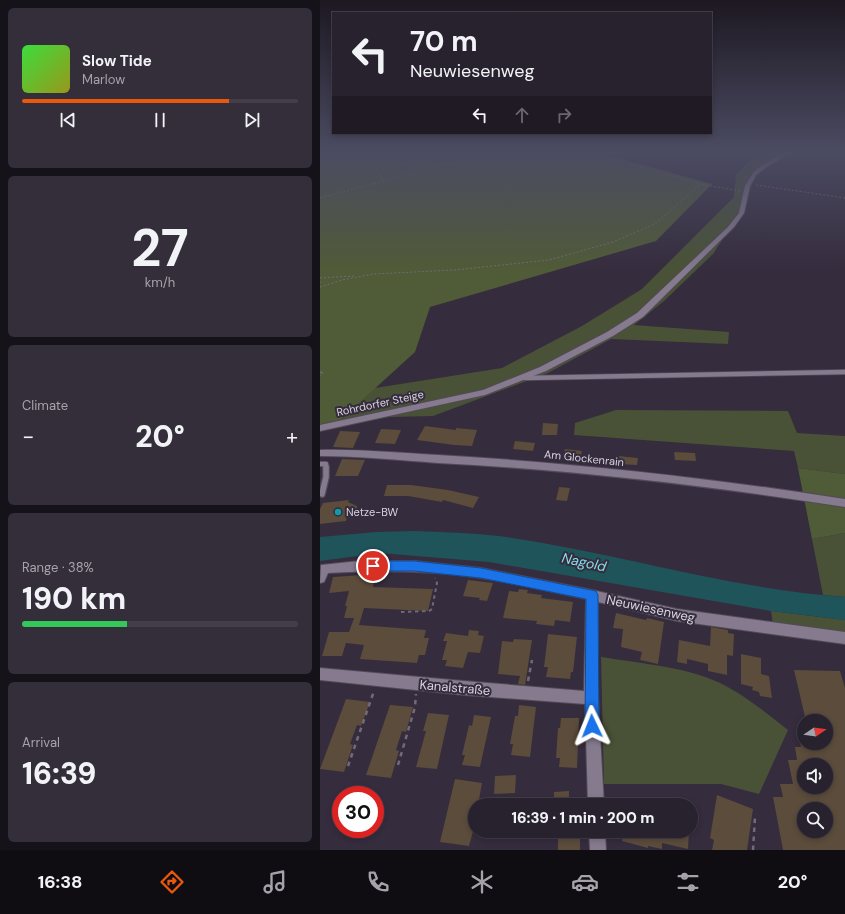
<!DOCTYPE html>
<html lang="en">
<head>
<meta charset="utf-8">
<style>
	body { margin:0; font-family:"DM Sans",sans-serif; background:#342e3a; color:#f1f3f6; height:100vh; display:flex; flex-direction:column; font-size:15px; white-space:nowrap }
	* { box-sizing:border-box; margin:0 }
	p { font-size:13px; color:#a5a3aa }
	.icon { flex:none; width:22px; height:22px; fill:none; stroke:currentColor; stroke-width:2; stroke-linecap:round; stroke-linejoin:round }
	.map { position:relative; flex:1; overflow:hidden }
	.drawer { display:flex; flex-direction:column; gap:8px; padding:8px; background:#161219; width:320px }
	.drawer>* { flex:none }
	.guide { position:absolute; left:12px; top:12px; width:380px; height:122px; border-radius:0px; box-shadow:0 2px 6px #0003,0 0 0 1px #443e4a; background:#28212e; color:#f1f3f6; overflow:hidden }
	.needle { width:26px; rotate:77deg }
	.tools { position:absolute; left:477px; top:714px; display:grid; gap:8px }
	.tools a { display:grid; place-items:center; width:36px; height:36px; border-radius:50%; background:#28212e; box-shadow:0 2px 6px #0003,0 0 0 1px #443e4a; font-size:20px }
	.speed { position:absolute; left:12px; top:786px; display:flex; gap:8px; font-size:20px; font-weight:700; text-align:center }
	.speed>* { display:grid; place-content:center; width:52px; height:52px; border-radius:50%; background:#28212e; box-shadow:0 2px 6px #0003,0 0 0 1px #443e4a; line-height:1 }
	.speed .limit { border:6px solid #d22; background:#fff; color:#111 }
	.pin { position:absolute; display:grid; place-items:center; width:34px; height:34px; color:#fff; margin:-17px; border:2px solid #fff; border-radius:50%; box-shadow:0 1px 4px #0007 }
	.me { position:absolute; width:44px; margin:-22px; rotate:358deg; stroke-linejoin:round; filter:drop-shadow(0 0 3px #0008) }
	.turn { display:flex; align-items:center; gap:14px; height:84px; padding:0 12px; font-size:18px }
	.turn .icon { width:52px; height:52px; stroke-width:2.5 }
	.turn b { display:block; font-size:28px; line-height:34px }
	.lanes { display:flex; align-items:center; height:38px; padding:0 12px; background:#0003; justify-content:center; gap:20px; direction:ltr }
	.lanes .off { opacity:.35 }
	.big { font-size:30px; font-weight:800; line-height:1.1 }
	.drawer .card { flex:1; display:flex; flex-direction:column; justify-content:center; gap:6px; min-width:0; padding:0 14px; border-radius:6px; background:#342e3a }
	.drawer .dial { align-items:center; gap:0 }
	.dial b { font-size:52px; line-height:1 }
	.song { display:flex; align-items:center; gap:12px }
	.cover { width:48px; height:48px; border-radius:6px; background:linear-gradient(135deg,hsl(120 70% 55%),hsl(60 70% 35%)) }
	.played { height:4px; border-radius:2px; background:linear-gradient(90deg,#ea580c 75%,#443e4a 75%) }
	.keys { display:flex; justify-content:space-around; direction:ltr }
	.heat { display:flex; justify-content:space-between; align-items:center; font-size:22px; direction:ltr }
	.charge { height:6px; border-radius:3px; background:linear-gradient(90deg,#34c759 38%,#443e4a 0) }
	.trip { position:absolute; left:148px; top:798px; width:230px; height:40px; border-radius:20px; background:#28212e; box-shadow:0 2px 6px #0003,0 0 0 1px #443e4a; font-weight:800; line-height:40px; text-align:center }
	.dock { display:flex; height:64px; justify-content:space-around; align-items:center; background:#100d12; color:#a5a3aa }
	.dock .icon { width:28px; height:28px }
	.dock .active { color:#ea580c }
	.dock b { font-size:18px; color:#f1f3f6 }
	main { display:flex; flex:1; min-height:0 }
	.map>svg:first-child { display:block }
</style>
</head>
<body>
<main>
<section class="drawer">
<div class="card">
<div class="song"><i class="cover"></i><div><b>Slow Tide</b><p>Marlow</p></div></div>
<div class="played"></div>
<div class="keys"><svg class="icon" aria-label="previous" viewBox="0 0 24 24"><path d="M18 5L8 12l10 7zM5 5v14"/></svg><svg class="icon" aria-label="pause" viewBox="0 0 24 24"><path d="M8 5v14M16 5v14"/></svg><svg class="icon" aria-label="next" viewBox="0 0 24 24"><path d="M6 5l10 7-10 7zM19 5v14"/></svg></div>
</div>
<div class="card dial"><b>27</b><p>km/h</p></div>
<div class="card"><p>Climate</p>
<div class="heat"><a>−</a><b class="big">20°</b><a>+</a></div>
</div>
<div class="card"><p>Range · 38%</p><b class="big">190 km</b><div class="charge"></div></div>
<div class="card"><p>Arrival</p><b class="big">16:39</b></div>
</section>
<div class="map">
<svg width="525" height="850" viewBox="0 0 525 850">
	<rect width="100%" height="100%" fill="#352c3d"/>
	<path fill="#495236" d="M446 152H475L469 156 460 158 438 171 430 179 424 206 393 254 344 301 314 325 409 332 408 344 291 339 228 373 113 416 70 417 17 423 55 388 182 368 262 326 322 289 414 197 416 175 428 162Z
		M296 410 468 411 477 433 525 436V474L478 468 474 451 254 435 255 423Z
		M525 533V597L503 595 492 539Z
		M451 611 525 620V632L453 624Z
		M281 657C318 663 367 667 400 683 425 695 446 713 468 730L439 794 401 784H284Z"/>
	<path fill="#505b37" d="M0 152H277L392 184 336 241 110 307 95 352 17 423 0 428Z
		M478 468 525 474V533L492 539Z"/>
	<path fill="#1e545a" d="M94 531C122 532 151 533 179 536 295 552 408 589 525 597V620L451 611 169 562 60 553 0 561V537L56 532Z"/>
	<path fill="#5b4c3b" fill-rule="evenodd" d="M223 423 238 424 237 435H222Z
		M105 426 136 430V428L157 430 152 446 134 445 97 440Z
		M61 429 81 430 75 444 55 443Z
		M20 431 40 432 33 448 13 447Z
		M195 441 215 443 213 451 193 449Z
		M245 449 262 451 260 459 243 456Z
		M354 452 375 453 376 461 355 460Z
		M298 456 318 458 317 465 298 464Z
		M22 459 45 460 38 476H15Z
		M67 485H91L128 490 159 497 153 508 123 500 122 502 88 496H64Z
		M239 487 250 488 247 501 236 500Z
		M29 500 28 502 37 506V511L34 514 27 515 26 521 0 524V509L3 503Z
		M56 574 53 587 113 589 108 611 44 608 39 625 106 630 104 638H109L105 655H99L97 663 40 659 44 645 26 643 22 656H2L9 632H29L34 618H24L27 606H25L29 591 9 593 13 577Z
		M148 580 173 583 167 601 159 600 160 598 143 596Z
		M199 589 208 590 207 593 222 595 221 598 253 602 250 622 235 620 234 626 216 624 217 621 183 618 189 591 198 592Z
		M296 613 326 620 327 618 344 622 338 664 320 660 322 652 301 647 303 629 293 628Z
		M391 627 408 630V633L414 634 413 656 407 655V675L388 671V664L367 659V664L357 662 359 640 390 646Z
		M149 630 159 631 158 635 164 636 160 653 148 652 143 668 125 666 127 660H122L127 641H123L126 633 148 636Z
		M228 634 257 637 253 672H251L250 679 226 677 228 667H224Z
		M194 639 212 640 205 685 198 684 200 676 178 674 182 641 193 642Z
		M421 654 441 658V674L449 676 452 698 440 696 439 692 432 690 433 687 421 684Z
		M474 670 520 671 525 688V850H463L453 797H463L460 784H473L468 760H477L475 747H481L480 743H506V721H486ZM484 765H506V787H484ZM484 809H506V831H484Z
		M26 699 50 702 41 726 37 725 30 744 33 745 24 772 0 769Z
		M70 705 93 707 86 732 82 731 76 750 79 751 71 778 46 775Z
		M199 705 216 707 210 757 191 755 193 744H190L195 716H198Z
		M108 713 129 715 117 769 96 767 106 731H103Z
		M154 715 171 717 160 767 142 765 145 755H142L149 725 152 726Z
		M241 718H259L257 768 239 767 240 758H236L238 728H240Z
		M196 775 195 793 174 794 175 776Z
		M135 779 162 783 158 805H155V824L149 846 120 842Z
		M249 791V805H238V802H234V792Z
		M397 795 433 809 427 850H392L394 840 390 838Z
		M238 831H260V850H238Z
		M304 831H369L368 849 342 843V849L328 846V848L302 841Z"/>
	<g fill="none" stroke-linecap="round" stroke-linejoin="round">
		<g stroke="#524a58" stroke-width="6">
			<path id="lane-far1" d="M205 378 525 372
				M0 464H6V468"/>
		</g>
		<g stroke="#524a58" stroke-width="8">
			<path id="lane" d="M2 494 6 477V467"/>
		</g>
		<g stroke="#524a58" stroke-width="2">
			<path id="street" d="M465 152H471L445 168 436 175 430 186 424 213 414 227 323 317 293 336 226 371 165 395 0 431V425L163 390 220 367 287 332 317 313 408 227 419 213 425 186 433 173 441 166Z
				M0 450C40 449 79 453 118 455 255 463 390 478 525 499V507C390 486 255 470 118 463 79 460 40 456 0 456Z
				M39 561H94L161 568 272 590 357 609 525 632V644L357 621 278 602V698L284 805H268L265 704 144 695 0 680V668L144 681 264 691 266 599C231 592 196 583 161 578 110 570 59 570 8 573L4 582 0 583 1 565Z
				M269 831H285L286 850H270Z"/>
		</g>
		<path stroke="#726a79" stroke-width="1" stroke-dasharray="2 2" stroke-linecap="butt" d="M267 152 381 184 420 191
			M0 157 25 152
			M62 180 59 174 60 171 119 152
			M436 185 525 198
			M0 198 171 152
			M0 278 34 276
			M0 281V284
			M0 287 22 280 53 274 135 270 229 260 293 242 335 224 381 184"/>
		<path stroke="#726a79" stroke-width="1.5" stroke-dasharray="3 3" stroke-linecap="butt" d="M0 372 3 373 0 375"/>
		<path stroke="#726a79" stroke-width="2" stroke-dasharray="3.5 3.5" stroke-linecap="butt" d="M81 612 109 611 112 609 117 583 115 578"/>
		<path stroke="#726a79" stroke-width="2.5" stroke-dasharray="4.5 4.5" stroke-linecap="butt" d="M208 681 212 660
			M78 765 95 707 96 694
			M28 766 54 691
			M433 850 435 817"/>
		<use href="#lane-far1" stroke="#857a8e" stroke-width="4.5"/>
		<use href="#lane" stroke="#857a8e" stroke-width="5.5"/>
		<use href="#street" fill="#857a8e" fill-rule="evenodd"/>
	</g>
	<linearGradient id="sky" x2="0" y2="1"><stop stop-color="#1d1822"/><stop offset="0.56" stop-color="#4b4b62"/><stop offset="1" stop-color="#4b4b62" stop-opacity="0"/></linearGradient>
	<rect width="525" height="271" fill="url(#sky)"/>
	<path fill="#1a73e8" stroke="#114b97" d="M53 561H94L161 568 276 591 278 595 279 726 277 731 272 733 267 731 265 726 266 599 161 578 94 571H53L49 569 47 566 49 562Z"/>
	<circle fill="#0f9aa8" stroke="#352c3d" stroke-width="1.5" cx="18" cy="512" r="4"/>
	<g text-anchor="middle" stroke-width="4" stroke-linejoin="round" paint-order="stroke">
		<g font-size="11" fill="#d9d4df" stroke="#352c3d">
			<text transform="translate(60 403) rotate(-12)" y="4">Rohrdorfer Steige</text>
			<text transform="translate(264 458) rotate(6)" y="4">Am Glockenrain</text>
		</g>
		<g font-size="11" fill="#d9d4df" stroke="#352c3d" text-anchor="start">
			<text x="26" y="516">Netze-BW</text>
		</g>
		<g font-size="13" fill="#d9d4df" stroke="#352c3d">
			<text transform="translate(331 608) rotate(12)" y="5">Neuwiesenweg</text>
			<text transform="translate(135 687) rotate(5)" y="5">Kanalstraße</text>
		</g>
		<g font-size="14" font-style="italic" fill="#84dde8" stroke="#352c3d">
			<text transform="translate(264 562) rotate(12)" y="5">Nagold</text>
		</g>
	</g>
</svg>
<div class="tools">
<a><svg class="needle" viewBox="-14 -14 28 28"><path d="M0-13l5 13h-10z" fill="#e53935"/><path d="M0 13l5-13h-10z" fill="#a5a3aa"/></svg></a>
<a><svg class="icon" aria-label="sound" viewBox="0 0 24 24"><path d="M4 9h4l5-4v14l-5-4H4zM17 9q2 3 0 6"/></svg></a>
<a><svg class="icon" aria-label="search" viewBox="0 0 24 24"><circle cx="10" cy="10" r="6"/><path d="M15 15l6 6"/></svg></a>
</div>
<div class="speed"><div class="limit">30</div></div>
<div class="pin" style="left:53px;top:566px;background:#d93025"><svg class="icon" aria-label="arrive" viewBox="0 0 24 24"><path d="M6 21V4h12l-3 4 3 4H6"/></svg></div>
<svg class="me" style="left:272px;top:726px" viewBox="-20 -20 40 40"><path d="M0-17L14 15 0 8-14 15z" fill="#1a73e8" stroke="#fff" stroke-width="4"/></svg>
<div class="trip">16:39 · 1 min · 200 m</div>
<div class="guide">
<div class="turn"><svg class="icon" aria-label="left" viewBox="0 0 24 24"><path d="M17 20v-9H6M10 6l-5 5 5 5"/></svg><div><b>70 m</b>Neuwiesenweg</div></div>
<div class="lanes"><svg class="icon" aria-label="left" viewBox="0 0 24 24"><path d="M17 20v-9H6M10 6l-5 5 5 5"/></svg><svg class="icon off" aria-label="ahead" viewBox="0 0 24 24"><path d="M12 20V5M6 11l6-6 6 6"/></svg><svg class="icon off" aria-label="right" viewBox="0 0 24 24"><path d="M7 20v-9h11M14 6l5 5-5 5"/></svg></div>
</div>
</div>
</main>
<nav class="dock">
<b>16:38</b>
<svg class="icon active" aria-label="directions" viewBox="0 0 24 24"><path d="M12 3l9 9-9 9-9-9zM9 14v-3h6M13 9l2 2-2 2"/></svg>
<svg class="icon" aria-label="music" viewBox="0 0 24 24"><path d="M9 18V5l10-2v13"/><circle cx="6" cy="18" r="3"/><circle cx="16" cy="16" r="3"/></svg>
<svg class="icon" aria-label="phone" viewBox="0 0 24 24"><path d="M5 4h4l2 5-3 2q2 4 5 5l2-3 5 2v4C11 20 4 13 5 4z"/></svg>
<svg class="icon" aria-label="climate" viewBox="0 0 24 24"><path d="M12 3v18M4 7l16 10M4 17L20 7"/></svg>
<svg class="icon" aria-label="car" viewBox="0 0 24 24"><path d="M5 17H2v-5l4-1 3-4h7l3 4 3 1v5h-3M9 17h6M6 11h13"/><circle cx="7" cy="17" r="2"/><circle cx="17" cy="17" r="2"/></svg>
<svg class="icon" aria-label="filters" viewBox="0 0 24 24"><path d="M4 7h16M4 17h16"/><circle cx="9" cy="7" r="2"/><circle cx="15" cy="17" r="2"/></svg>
<b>20°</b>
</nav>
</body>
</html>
